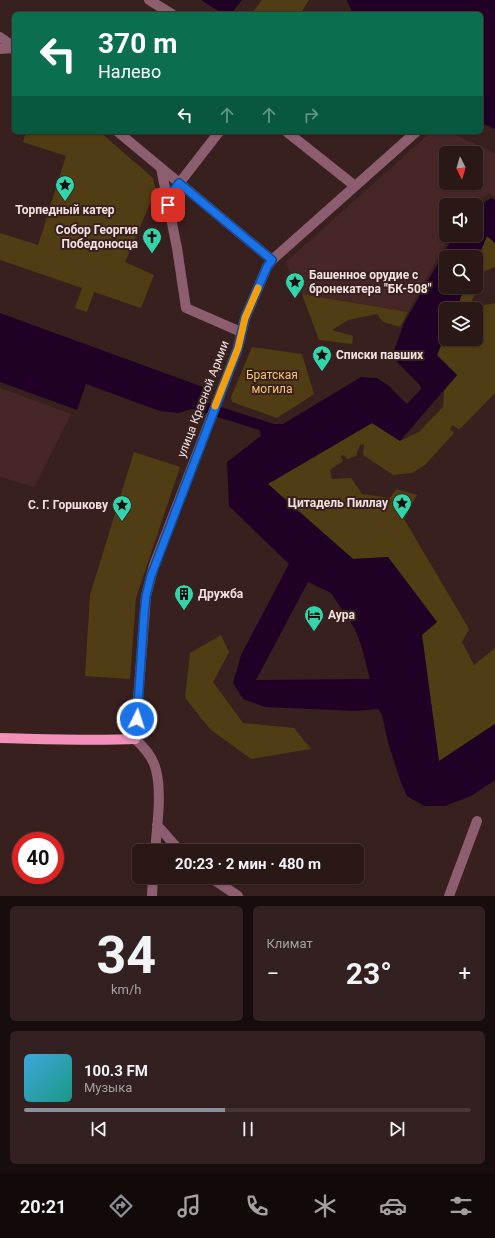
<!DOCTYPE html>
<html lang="ru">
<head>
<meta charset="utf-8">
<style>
	body { margin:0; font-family:Roboto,sans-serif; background:#322120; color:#f1f3f6; height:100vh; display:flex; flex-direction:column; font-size:15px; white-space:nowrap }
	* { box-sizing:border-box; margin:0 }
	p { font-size:13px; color:#a5a0a1 }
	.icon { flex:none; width:22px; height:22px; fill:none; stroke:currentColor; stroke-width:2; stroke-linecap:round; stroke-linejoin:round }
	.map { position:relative; height:896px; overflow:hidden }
	.sheet { display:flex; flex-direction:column; gap:10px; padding:10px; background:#170d0d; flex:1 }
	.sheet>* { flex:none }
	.top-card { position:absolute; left:12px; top:12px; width:471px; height:122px; border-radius:6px; box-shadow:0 1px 3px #0004,0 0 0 1px #463736; background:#0b6e4f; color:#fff; overflow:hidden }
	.needle { width:26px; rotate:175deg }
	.controls { position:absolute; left:439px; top:146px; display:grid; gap:8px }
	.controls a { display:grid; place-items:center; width:44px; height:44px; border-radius:6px; background:#2a1817; box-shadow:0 1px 3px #0004,0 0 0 1px #463736; font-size:20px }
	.speed { position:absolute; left:12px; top:832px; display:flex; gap:8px; font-size:20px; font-weight:700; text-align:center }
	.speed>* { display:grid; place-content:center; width:52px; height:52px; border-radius:50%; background:#2a1817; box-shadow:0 1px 3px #0004,0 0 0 1px #463736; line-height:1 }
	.speed .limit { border:6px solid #d22; background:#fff; color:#111 }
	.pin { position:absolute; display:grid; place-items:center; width:34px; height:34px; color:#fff; margin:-17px; border-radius:8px; box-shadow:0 2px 6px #0006 }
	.me { position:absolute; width:44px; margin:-22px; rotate:4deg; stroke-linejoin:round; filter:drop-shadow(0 0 3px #0008) }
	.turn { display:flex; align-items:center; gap:14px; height:84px; padding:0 20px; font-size:18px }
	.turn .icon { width:52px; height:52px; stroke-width:2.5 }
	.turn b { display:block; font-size:28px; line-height:34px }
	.lanes { display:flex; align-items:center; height:38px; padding:0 20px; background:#0003; justify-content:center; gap:20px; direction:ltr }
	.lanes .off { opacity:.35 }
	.big { font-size:30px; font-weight:700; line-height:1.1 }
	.sheet .tile { flex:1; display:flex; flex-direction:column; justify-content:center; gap:6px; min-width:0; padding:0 14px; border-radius:6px; background:#322120 }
	.sheet .dial { align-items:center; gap:0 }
	.dial b { font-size:52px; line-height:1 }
	.song { display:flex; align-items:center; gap:12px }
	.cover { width:48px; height:48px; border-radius:6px; background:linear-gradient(135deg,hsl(200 70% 55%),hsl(170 70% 35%)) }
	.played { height:4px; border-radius:2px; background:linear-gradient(90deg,#8c9099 45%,#463736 45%) }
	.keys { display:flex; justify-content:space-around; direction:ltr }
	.heat { display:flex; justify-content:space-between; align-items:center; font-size:22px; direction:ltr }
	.sheet .tiles { flex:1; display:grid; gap:10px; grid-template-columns:1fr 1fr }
	.tile:last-child { grid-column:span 2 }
	.trip { position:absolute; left:132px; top:844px; width:232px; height:40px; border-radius:6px; background:#2a1817; box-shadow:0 1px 3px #0004,0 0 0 1px #463736; font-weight:700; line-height:40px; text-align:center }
	.tab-bar { display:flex; height:64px; justify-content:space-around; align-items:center; background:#110a09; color:#a5a0a1 }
	.tab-bar .icon { width:28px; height:28px }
	.tab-bar .current { color:#8c9099 }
	.tab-bar b { font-size:18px; color:#f1f3f6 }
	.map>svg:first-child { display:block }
</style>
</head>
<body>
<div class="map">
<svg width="495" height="896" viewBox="0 0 495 896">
	<rect width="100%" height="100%" fill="#38201f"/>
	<path fill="#462725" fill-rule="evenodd" d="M431 132H449L495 153V196L490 194 467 204 466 205H446V235H450L408 312 298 293 286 262ZM446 153H476V183H446Z
		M0 388 71 414 34 487 0 477Z"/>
	<path fill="#513d13" d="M262 0H309L300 14H251Z
		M26 132H100L153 178 156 190 125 262 154 275 141 308 94 292 87 312 75 308 82 288 0 260V233L38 245 66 156 23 142Z
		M487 236 495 243V267L485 271 478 289 469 306 463 308 464 309H456L465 287H476V262Z
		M302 294 408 312 400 327 383 322 377 314 348 320 332 330 353 336 352 344 319 340Z
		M495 303V393L461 428 458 429 453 425 450 429 454 433 425 465 412 473 393 475 363 455 364 444 360 445 356 456 347 459 344 455 341 456 343 461 330 470 332 479 351 478 362 494 390 498 396 489 417 495 404 519 469 629 462 642 474 665 495 648V724L439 762 422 635 437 622 388 557 353 559 267 484 372 423 400 441 419 432 443 407 444 391 457 375 437 355 446 333V339H476V316H477L481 306Z
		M252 347 302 354 314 394 277 418 232 402 231 397Z
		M134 452 180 467 136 598 130 679 85 676 90 595Z
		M221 635 229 652 213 682 243 723 294 728 311 749 251 759 210 729 185 698 190 653Z"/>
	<path fill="#210025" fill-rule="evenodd" d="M201 0H242L231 14H223Z
		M347 0H495V129L481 123V14H353Z
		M491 198 495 200V243L487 236 476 262V257H446V287H465L456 309H446V333L437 355 457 375 400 441 372 423 268 484 353 559 388 557 437 622 422 635 439 761 495 724V780L471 796 445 806H424L407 796 400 780 388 742 382 715 378 709 356 711 265 707 243 699 233 683 241 655 289 564 229 506 227 462 261 436 259 430 192 409 179 413 160 411 86 384 77 410 0 382V313L203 387 199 400 274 424H283L361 377 377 378 389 386 407 404 421 389 420 385 396 361 394 351 404 323 454 235H476V208ZM308 582 331 593 355 629 362 648 370 679 256 680Z"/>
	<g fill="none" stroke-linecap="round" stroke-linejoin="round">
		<path stroke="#8d5d70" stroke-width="10" d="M149 0 172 14
			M0 37 14 47
			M0 49 14 48
			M118 132 272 260
			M287 132 355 186
			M161 168 177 248 186 308 241 332
			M167 199 219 132
			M157 825 180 851
			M155 851C157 827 162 793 156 770 153 757 144 747 135 739L146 596 154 565 238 348 245 318 267 267 272 260 416 132
			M210 877 238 896
			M152 896 153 877
			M449 896 477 821"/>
		<path stroke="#f390ba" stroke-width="10" d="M0 738C45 739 90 741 135 739"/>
	</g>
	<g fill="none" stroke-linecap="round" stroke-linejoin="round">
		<g stroke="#114b97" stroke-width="10">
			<path id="route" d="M137 719 144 615 146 596 151 576 238 348 245 318 267 267 272 260 179 183 167 199 168 205"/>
		</g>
		<use href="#route" stroke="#1a73e8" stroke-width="7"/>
		<path stroke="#f59e0b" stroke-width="7" d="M215 406 238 348 245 318 258 288"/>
	</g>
	<defs>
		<g id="sight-pin" transform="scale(1)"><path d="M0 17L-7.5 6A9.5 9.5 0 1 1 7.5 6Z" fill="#32d4a9" stroke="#38201f"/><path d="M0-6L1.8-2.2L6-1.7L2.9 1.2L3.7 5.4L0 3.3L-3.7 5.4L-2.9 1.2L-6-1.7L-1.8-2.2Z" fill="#111"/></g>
		<g id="church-pin" transform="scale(1)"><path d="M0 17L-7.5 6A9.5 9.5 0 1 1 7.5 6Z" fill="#32d4a9" stroke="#38201f"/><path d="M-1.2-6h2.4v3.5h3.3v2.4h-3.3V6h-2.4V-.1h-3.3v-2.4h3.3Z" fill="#111"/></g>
		<g id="building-pin" transform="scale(1)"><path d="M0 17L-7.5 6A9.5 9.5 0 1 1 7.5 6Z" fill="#32d4a9" stroke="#38201f"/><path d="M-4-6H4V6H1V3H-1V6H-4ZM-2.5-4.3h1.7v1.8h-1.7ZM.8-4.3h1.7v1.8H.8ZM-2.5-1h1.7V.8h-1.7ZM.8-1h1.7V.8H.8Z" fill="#111"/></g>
		<g id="hotel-pin" transform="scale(1)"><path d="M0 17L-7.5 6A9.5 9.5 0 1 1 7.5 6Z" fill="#32d4a9" stroke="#38201f"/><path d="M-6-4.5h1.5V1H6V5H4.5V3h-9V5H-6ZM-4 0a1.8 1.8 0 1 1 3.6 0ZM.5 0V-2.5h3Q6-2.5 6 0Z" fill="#111"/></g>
	</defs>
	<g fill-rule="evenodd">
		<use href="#sight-pin" x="65" y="185"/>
		<use href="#church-pin" x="152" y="237"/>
		<use href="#sight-pin" x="295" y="282"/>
		<use href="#sight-pin" x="322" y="355"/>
		<use href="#sight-pin" x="402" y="503"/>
		<use href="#sight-pin" x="122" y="505"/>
		<use href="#building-pin" x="184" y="594"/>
		<use href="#hotel-pin" x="314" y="615"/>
	</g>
	<g text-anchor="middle" stroke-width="4" stroke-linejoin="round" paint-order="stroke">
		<g font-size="12" font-weight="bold" fill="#f2e1df" stroke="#38201f" text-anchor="start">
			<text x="65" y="214" text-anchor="middle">Торпедный катер</text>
			<text x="138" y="234" text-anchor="end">Собор Георгия<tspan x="138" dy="14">Победоносца</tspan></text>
			<text x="309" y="279">Башенное орудие с<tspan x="309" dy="14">бронекатера "БК-508"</tspan></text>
			<text x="336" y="359">Списки павших</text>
			<text x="388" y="507" text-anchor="end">Цитадель Пиллау</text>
			<text x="108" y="509" text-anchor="end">С. Г. Горшкову</text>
			<text x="198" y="598">Дружба</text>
			<text x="328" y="619">Аура</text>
		</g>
		<g font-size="12" fill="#f5c66c" stroke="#38201f">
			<text x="272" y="379">Братская<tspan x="272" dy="14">могила</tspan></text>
		</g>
		<g font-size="12" fill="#f2e1df" stroke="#38201f">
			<text transform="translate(203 399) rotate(-69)" y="4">улица Красной Армии</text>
		</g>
	</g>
</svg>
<div class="controls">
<a><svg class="needle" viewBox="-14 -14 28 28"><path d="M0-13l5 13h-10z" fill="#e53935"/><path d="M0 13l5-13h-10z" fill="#a5a0a1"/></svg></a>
<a><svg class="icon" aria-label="sound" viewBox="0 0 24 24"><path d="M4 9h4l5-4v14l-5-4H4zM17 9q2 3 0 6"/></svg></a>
<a><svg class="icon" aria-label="search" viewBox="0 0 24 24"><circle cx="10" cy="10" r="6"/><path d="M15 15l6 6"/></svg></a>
<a><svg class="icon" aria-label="layers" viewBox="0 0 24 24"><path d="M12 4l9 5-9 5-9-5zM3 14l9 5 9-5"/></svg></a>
</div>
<div class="speed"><div class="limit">40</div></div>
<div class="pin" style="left:168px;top:205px;background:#d93025"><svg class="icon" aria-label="arrive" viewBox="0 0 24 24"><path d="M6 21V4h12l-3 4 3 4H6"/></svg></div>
<svg class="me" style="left:137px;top:719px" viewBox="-20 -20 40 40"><circle r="17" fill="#1a73e8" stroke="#fff" stroke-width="3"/><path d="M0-11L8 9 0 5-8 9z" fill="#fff"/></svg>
<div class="trip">20:23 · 2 мин · 480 m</div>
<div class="top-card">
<div class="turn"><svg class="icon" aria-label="left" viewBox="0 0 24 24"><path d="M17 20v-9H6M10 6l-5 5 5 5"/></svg><div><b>370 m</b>Налево</div></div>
<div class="lanes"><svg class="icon" aria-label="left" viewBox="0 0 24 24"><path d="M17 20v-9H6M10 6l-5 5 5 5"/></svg><svg class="icon off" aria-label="ahead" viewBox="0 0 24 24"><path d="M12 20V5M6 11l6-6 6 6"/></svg><svg class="icon off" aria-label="ahead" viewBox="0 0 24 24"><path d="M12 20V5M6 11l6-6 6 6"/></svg><svg class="icon off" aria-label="right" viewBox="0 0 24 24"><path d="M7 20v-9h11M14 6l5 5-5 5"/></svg></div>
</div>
</div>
<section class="sheet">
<div class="tiles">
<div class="tile dial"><b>34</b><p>km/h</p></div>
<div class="tile"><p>Климат</p>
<div class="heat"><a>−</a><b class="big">23°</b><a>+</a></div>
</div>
<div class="tile">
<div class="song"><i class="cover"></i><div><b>100.3 FM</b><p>Музыка</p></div></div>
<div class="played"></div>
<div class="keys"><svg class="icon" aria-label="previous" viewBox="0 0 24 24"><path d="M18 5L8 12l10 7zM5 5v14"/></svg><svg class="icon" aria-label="pause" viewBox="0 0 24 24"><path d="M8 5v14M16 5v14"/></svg><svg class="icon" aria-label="next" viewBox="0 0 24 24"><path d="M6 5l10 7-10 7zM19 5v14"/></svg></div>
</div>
</div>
</section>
<nav class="tab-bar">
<b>20:21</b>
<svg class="icon current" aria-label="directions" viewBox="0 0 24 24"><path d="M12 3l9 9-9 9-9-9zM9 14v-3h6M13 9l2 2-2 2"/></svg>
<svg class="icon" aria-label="music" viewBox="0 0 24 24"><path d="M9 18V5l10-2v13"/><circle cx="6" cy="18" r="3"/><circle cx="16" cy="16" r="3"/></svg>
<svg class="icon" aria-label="phone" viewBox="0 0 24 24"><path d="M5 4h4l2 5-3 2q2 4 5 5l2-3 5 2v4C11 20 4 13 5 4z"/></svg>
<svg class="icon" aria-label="climate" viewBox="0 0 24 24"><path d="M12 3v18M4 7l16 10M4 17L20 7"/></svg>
<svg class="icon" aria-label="car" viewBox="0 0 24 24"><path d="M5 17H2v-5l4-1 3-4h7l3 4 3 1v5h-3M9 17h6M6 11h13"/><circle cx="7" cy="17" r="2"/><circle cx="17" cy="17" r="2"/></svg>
<svg class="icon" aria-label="filters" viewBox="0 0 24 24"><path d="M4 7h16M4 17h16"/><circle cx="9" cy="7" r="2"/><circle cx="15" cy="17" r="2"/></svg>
</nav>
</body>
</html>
